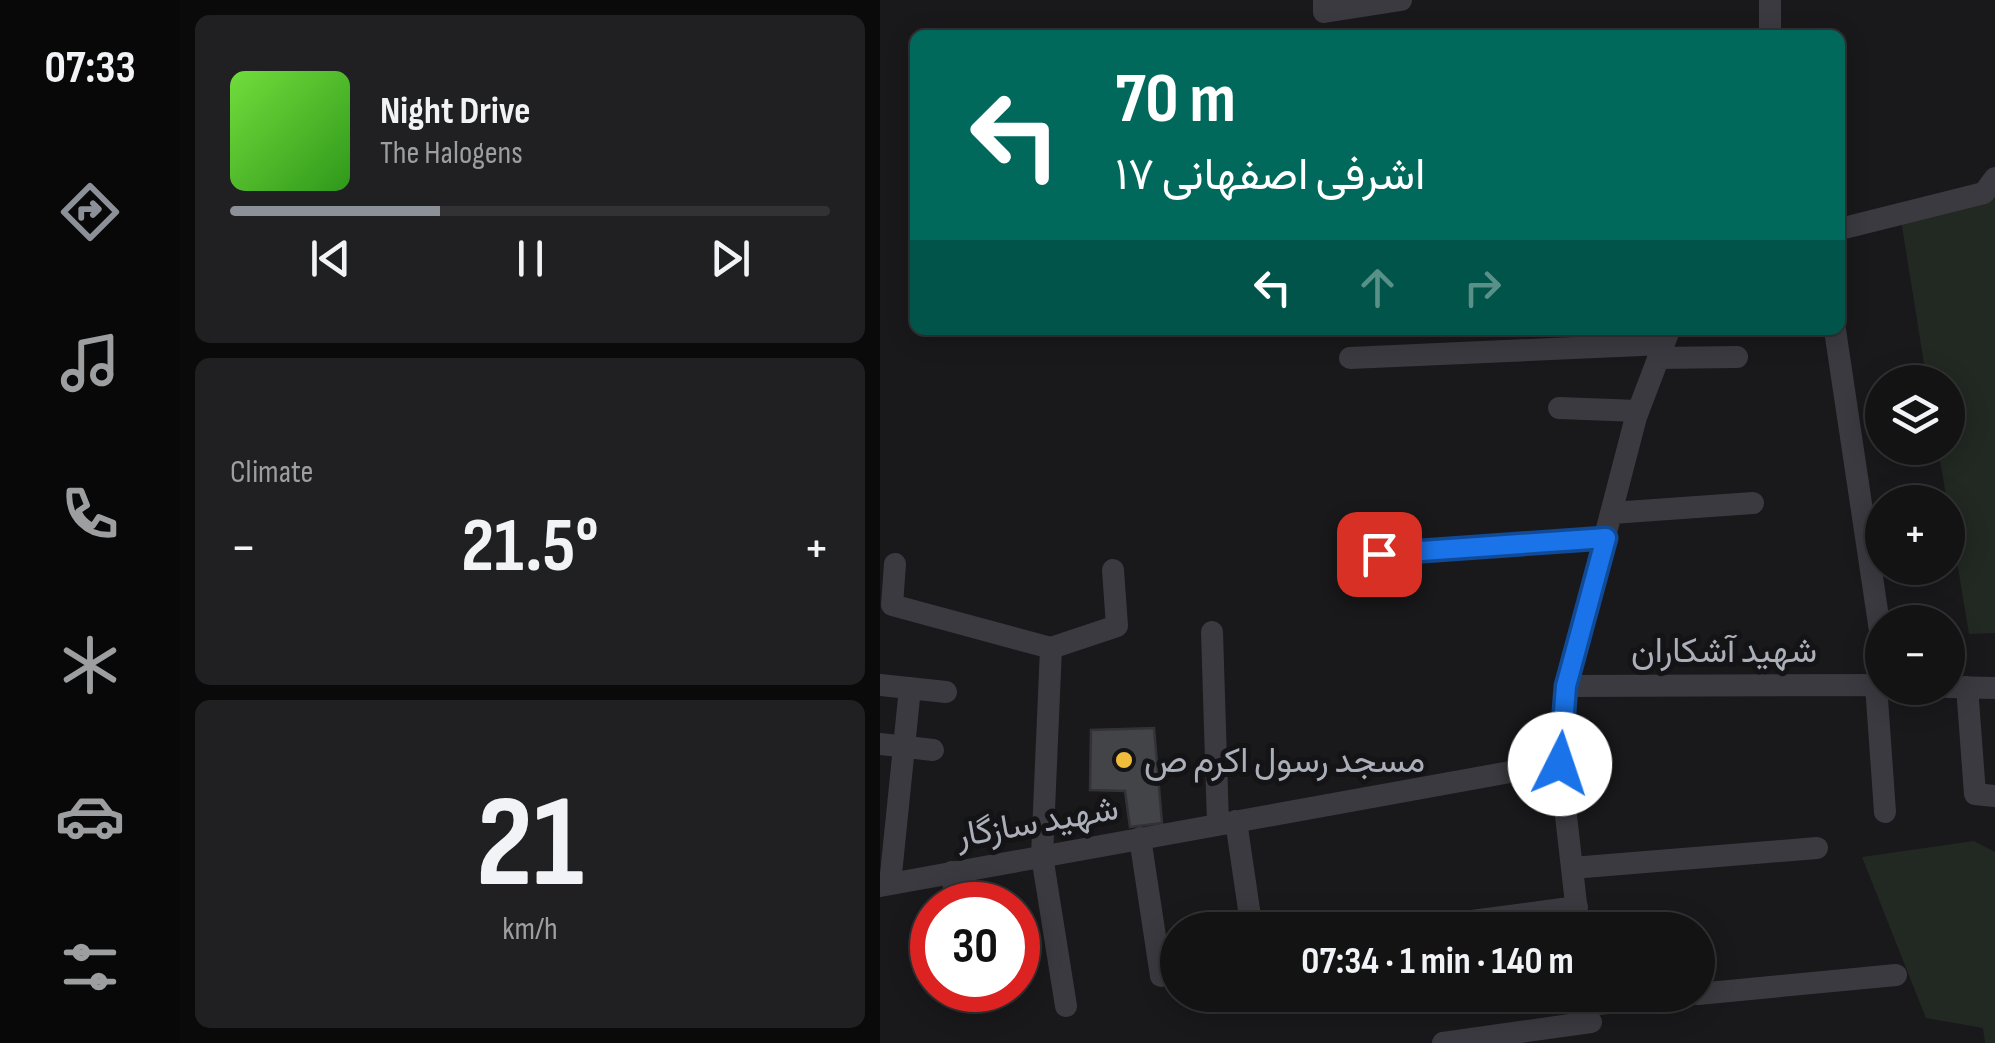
<!DOCTYPE html>
<html lang="en">
<head>
<meta charset="utf-8">
<style>
	body { margin:0; font-family:"Sofia Sans Condensed",Vazirmatn,sans-serif; background:#202022; color:#f1f3f6; height:100vh; display:flex; flex-direction:column; font-size:38px; white-space:nowrap }
	* { box-sizing:border-box; margin:0 }
	p { font-size:32px; color:#9d9ea0 }
	.icon { flex:none; width:55px; height:55px; fill:none; stroke:currentColor; stroke-width:2; stroke-linecap:round; stroke-linejoin:round }
	.map { position:relative; flex:1; overflow:hidden }
	.sheet { display:flex; flex-direction:column; gap:15px; padding:15px; background:#0a0a0b; width:700px }
	.sheet>* { flex:none }
	.guide { position:absolute; left:30px; top:30px; width:935px; height:305px; border-radius:15px; box-shadow:0 5px 25px #0003,0 0 0 2px #323234; background:#00695c; color:#fff; overflow:hidden }
	.controls { position:absolute; left:985px; top:365px; display:grid; gap:20px }
	.controls a { display:grid; place-items:center; width:100px; height:100px; border-radius:50%; background:#131314; box-shadow:0 5px 25px #0003,0 0 0 2px #323234; font-size:50px }
	.speed { position:absolute; left:30px; top:882px; display:flex; gap:20px; font-size:50px; font-weight:700; text-align:center }
	.speed>* { display:grid; place-content:center; width:130px; height:130px; border-radius:50%; background:#131314; box-shadow:0 5px 25px #0003,0 0 0 2px #323234; line-height:1 }
	.speed .limit { border:15px solid #d22; background:#fff; color:#111 }
	.pin { position:absolute; display:grid; place-items:center; width:85px; height:85px; color:#fff; margin:-42px; border-radius:20px; box-shadow:0 5px 15px #0006 }
	.me { position:absolute; width:110px; margin:-55px; rotate:4deg; stroke-linejoin:round; filter:drop-shadow(0 0 8px #0008) }
	.turn { display:flex; align-items:center; gap:35px; height:210px; padding:0 40px; font-size:45px }
	.turn .icon { width:130px; height:130px; stroke-width:2.5 }
	.turn b { display:block; font-size:70px; line-height:85px }
	.lanes { display:flex; align-items:center; height:95px; padding:0 40px; background:#0003; justify-content:center; gap:50px; direction:ltr }
	.lanes .off { opacity:.35 }
	.big { font-size:75px; font-weight:700; line-height:1.1 }
	.sheet .tile { flex:1; display:flex; flex-direction:column; justify-content:center; gap:15px; min-width:0; padding:0 35px; border-radius:15px; background:#202022 }
	.sheet .dial { align-items:center; gap:0 }
	.dial b { font-size:130px; line-height:1 }
	.song { display:flex; align-items:center; gap:30px }
	.cover { width:120px; height:120px; border-radius:15px; background:linear-gradient(135deg,hsl(100 70% 55%),hsl(110 70% 35%)) }
	.played { height:10px; border-radius:5px; background:linear-gradient(90deg,#8c9099 35%,#323234 35%) }
	.keys { display:flex; justify-content:space-around; direction:ltr }
	.heat { display:flex; justify-content:space-between; align-items:center; font-size:55px; direction:ltr }
	.trip { position:absolute; left:280px; top:912px; width:555px; height:100px; border-radius:50px; background:#131314; box-shadow:0 5px 25px #0003,0 0 0 2px #323234; font-weight:700; line-height:100px; text-align:center }
	main { display:flex; flex:1; min-height:0 }
	.dock { display:flex; flex-direction:column; width:180px; justify-content:space-around; align-items:center; background:#080808; color:#9d9ea0 }
	.dock .icon { width:70px; height:70px }
	.dock .active { color:#8c9099 }
	.dock b { font-size:45px; color:#f1f3f6 }
	.map>svg:first-child { display:block }
</style>
</head>
<body>
<main>
<nav class="dock">
<b>07:33</b>
<svg class="icon active" aria-label="directions" viewBox="0 0 24 24"><path d="M12 3l9 9-9 9-9-9zM9 14v-3h6M13 9l2 2-2 2"/></svg>
<svg class="icon" aria-label="music" viewBox="0 0 24 24"><path d="M9 18V5l10-2v13"/><circle cx="6" cy="18" r="3"/><circle cx="16" cy="16" r="3"/></svg>
<svg class="icon" aria-label="phone" viewBox="0 0 24 24"><path d="M5 4h4l2 5-3 2q2 4 5 5l2-3 5 2v4C11 20 4 13 5 4z"/></svg>
<svg class="icon" aria-label="climate" viewBox="0 0 24 24"><path d="M12 3v18M4 7l16 10M4 17L20 7"/></svg>
<svg class="icon" aria-label="car" viewBox="0 0 24 24"><path d="M5 17H2v-5l4-1 3-4h7l3 4 3 1v5h-3M9 17h6M6 11h13"/><circle cx="7" cy="17" r="2"/><circle cx="17" cy="17" r="2"/></svg>
<svg class="icon" aria-label="filters" viewBox="0 0 24 24"><path d="M4 7h16M4 17h16"/><circle cx="9" cy="7" r="2"/><circle cx="15" cy="17" r="2"/></svg>
</nav>
<section class="sheet">
<div class="tile">
<div class="song"><i class="cover"></i><div><b>Night Drive</b><p>The Halogens</p></div></div>
<div class="played"></div>
<div class="keys"><svg class="icon" aria-label="previous" viewBox="0 0 24 24"><path d="M18 5L8 12l10 7zM5 5v14"/></svg><svg class="icon" aria-label="pause" viewBox="0 0 24 24"><path d="M8 5v14M16 5v14"/></svg><svg class="icon" aria-label="next" viewBox="0 0 24 24"><path d="M6 5l10 7-10 7zM19 5v14"/></svg></div>
</div>
<div class="tile"><p>Climate</p>
<div class="heat"><a>−</a><b class="big">21.5°</b><a>+</a></div>
</div>
<div class="tile dial"><b>21</b><p>km/h</p></div>
</section>
<div class="map">
<svg width="1115" height="1043" viewBox="0 0 1115 1043">
	<rect width="100%" height="100%" fill="#19191b"/>
	<path fill="#212922" d="M1115 176V633L1089 634 1058 448H1068V382H1047L1020 214Z
		M1094 841 1115 852V1043H1105L1103 1028 1046 1018 982 857Z"/>
	<path fill="#434448" stroke="#333337" stroke-width="2.5" d="M274 728 282 823 250 827 245 791 210 790 211 730Z"/>
	<g fill="none" stroke-linecap="round" stroke-linejoin="round">
		<path stroke="#3a3a40" stroke-width="22" d="M444 0V12L521 0
			M890 0V35
			M960 229 1104 193 1115 178
			M955 330 1002 644
			M470 358 783 344
			M778 358 857 357
			M679 408 758 411
			M732 513 873 503
			M499 555 726 538
			M15 564 12 605 171 648 162 856 186 1006
			M332 632 338 824
			M171 648 237 626 233 570
			M0 685 66 692
			M996 685 1005 812
			M686 686 1002 685
			M1068 687 1115 688
			M1087 687 1095 794 1115 796
			M0 744 53 750
			M356 821 372 930
			M260 838 281 976
			M692 868 937 848
			M72 872 76 905
			M10 884 30 688
			M0 886 680 763
			M523 930 697 907
			M699 930 680 763 686 686 756 417 789 330
			M87 990 88 999
			M818 994 1016 975
			M708 1005 807 995
			M563 1043 711 1022"/>
	</g>
	<g fill="none" stroke-linecap="round" stroke-linejoin="round">
		<g stroke="#114b97" stroke-width="25">
			<path id="route" d="M499 554 726 538 686 686 680 764"/>
		</g>
		<use href="#route" stroke="#1a73e8" stroke-width="18"/>
	</g>
	<circle fill="#f0bc3c" stroke="#141416" stroke-width="4" cx="244" cy="760" r="10"/>
	<g text-anchor="middle" stroke-width="10" stroke-linejoin="round" paint-order="stroke">
		<g font-size="35" fill="#abafba" stroke="#141416">
			<text x="844" y="662">شهید آشکاران</text>
			<text transform="translate(157 821) rotate(-10)" y="12">شهید سازگار</text>
		</g>
		<g font-size="35" fill="#abafba" stroke="#141416" text-anchor="start">
			<text x="264" y="772">مسجد رسول اکرم ص</text>
		</g>
	</g>
</svg>
<div class="controls">
<a><svg class="icon" aria-label="layers" viewBox="0 0 24 24"><path d="M12 4l9 5-9 5-9-5zM3 14l9 5 9-5"/></svg></a>
<a>+</a>
<a>−</a>
</div>
<div class="speed"><div class="limit">30</div></div>
<div class="pin" style="left:499px;top:554px;background:#d93025"><svg class="icon" aria-label="arrive" viewBox="0 0 24 24"><path d="M6 21V4h12l-3 4 3 4H6"/></svg></div>
<svg class="me" style="left:680px;top:764px" viewBox="-20 -20 40 40"><circle r="19" fill="#fff"/><path d="M0-13L10 11 0 6-10 11z" fill="#1a73e8"/></svg>
<div class="trip">07:34 · 1 min · 140 m</div>
<div class="guide">
<div class="turn"><svg class="icon" aria-label="left" viewBox="0 0 24 24"><path d="M17 20v-9H6M10 6l-5 5 5 5"/></svg><div><b>70 m</b>اشرفی اصفهانی ۱۷</div></div>
<div class="lanes"><svg class="icon" aria-label="left" viewBox="0 0 24 24"><path d="M17 20v-9H6M10 6l-5 5 5 5"/></svg><svg class="icon off" aria-label="ahead" viewBox="0 0 24 24"><path d="M12 20V5M6 11l6-6 6 6"/></svg><svg class="icon off" aria-label="right" viewBox="0 0 24 24"><path d="M7 20v-9h11M14 6l5 5-5 5"/></svg></div>
</div>
</div>
</main>
</body>
</html>
